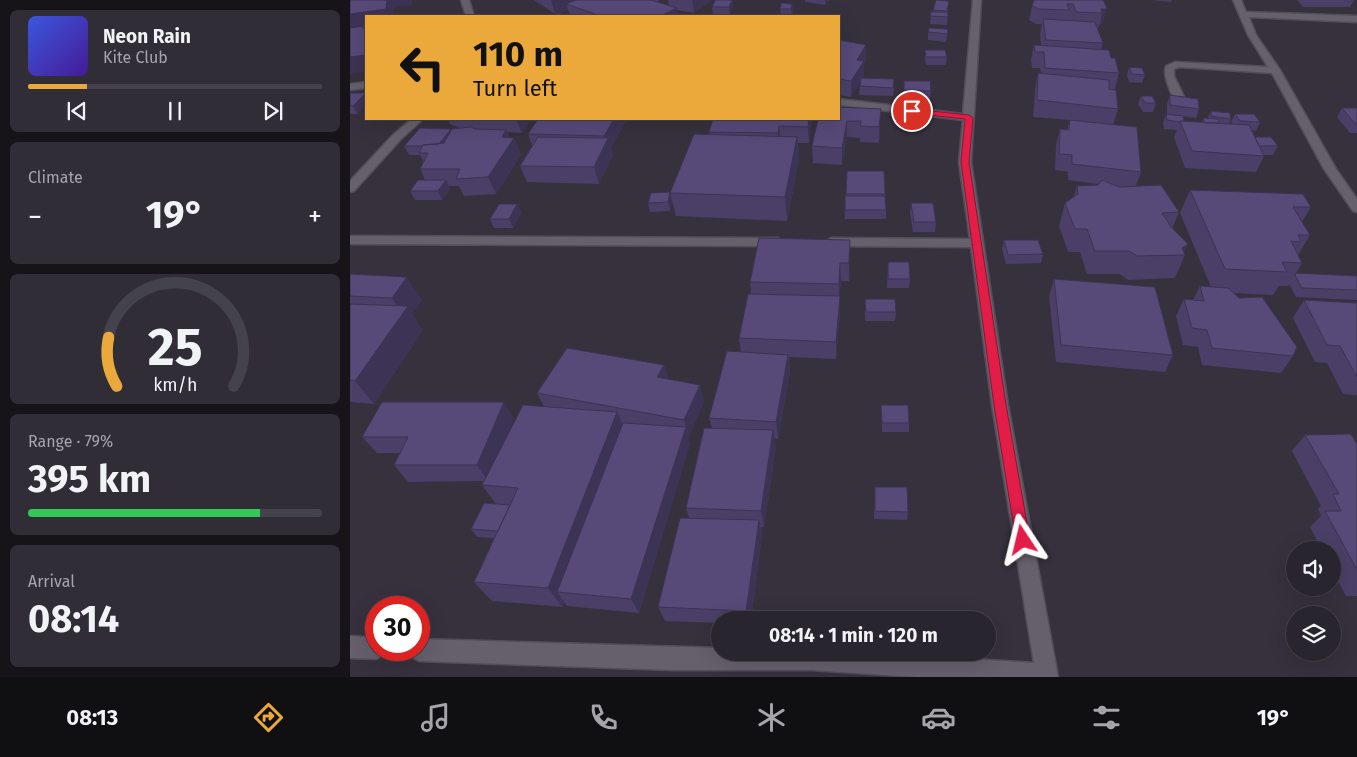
<!DOCTYPE html>
<html lang="en">
<head>
<meta charset="utf-8">
<style>
	body { margin:0; font-family:"Fira Sans",sans-serif; background:#302d36; color:#f1f3f6; height:100vh; display:flex; flex-direction:column; font-size:19px; white-space:nowrap }
	* { box-sizing:border-box; margin:0 }
	p { font-size:16px; color:#a5a5aa }
	.icon { flex:none; width:28px; height:28px; fill:none; stroke:currentColor; stroke-width:2; stroke-linecap:round; stroke-linejoin:round }
	.map { position:relative; flex:1; overflow:hidden }
	.drawer { display:flex; flex-direction:column; gap:10px; padding:10px; background:#161419; width:350px }
	.drawer>* { flex:none }
	.top-card { position:absolute; left:15px; top:15px; width:475px; height:105px; border-radius:0px; box-shadow:0 5px 20px #0002,0 0 0 1px #44424a; background:#eca93b; color:#111; overflow:hidden }
	.tools { position:absolute; left:936px; top:541px; display:grid; gap:10px }
	.tools a { display:grid; place-items:center; width:55px; height:55px; border-radius:50%; background:#28252e; box-shadow:0 5px 20px #0002,0 0 0 1px #44424a; font-size:25px }
	.speed { position:absolute; left:15px; top:596px; display:flex; gap:10px; font-size:25px; font-weight:700; text-align:center }
	.speed>* { display:grid; place-content:center; width:65px; height:65px; border-radius:50%; background:#28252e; box-shadow:0 5px 20px #0002,0 0 0 1px #44424a; line-height:1 }
	.speed .limit { border:8px solid #d22; background:#fff; color:#111 }
	.pin { position:absolute; display:grid; place-items:center; width:42px; height:42px; color:#fff; margin:-21px; border:2px solid #fff; border-radius:50%; box-shadow:0 1px 5px #0007 }
	.me { position:absolute; width:55px; margin:-28px; rotate:350deg; stroke-linejoin:round; filter:drop-shadow(0 0 4px #0008) }
	.turn { display:flex; align-items:center; gap:18px; height:105px; padding:0 25px; font-size:22px }
	.turn .icon { width:65px; height:65px; stroke-width:2.5 }
	.turn b { display:block; font-size:35px; line-height:42px }
	.big { font-size:38px; font-weight:700; line-height:1.1 }
	.drawer .card { flex:1; display:flex; flex-direction:column; justify-content:center; gap:8px; min-width:0; padding:0 18px; border-radius:8px; background:#302d36 }
	.drawer .dial { align-items:center; gap:0 }
	.dial svg { height:130px; overflow:visible; fill:none; stroke:#44424a; stroke-width:7; stroke-linecap:round; text-anchor:middle }
	.dial text { fill:#f1f3f6; stroke:none }
	.song { display:flex; align-items:center; gap:15px }
	.cover { width:60px; height:60px; border-radius:8px; background:linear-gradient(135deg,hsl(230 70% 55%),hsl(260 70% 35%)) }
	.played { height:5px; border-radius:2px; background:linear-gradient(90deg,#eca93b 20%,#44424a 20%) }
	.keys { display:flex; justify-content:space-around; direction:ltr }
	.heat { display:flex; justify-content:space-between; align-items:center; font-size:28px; direction:ltr }
	.charge { height:8px; border-radius:4px; background:linear-gradient(90deg,#34c759 79%,#44424a 0) }
	.trip { position:absolute; left:361px; top:611px; width:285px; height:50px; border-radius:25px; background:#28252e; box-shadow:0 5px 20px #0002,0 0 0 1px #44424a; font-weight:700; line-height:50px; text-align:center }
	.tab-bar { display:flex; height:80px; justify-content:space-around; align-items:center; background:#100f12; color:#a5a5aa }
	.tab-bar .icon { width:35px; height:35px }
	.tab-bar .on { color:#eca93b }
	.tab-bar b { font-size:22px; color:#f1f3f6 }
	main { display:flex; flex:1; min-height:0 }
	.map>svg:first-child { display:block }
</style>
</head>
<body>
<main>
<section class="drawer">
<div class="card">
<div class="song"><i class="cover"></i><div><b>Neon Rain</b><p>Kite Club</p></div></div>
<div class="played"></div>
<div class="keys"><svg class="icon" aria-label="previous" viewBox="0 0 24 24"><path d="M18 5L8 12l10 7zM5 5v14"/></svg><svg class="icon" aria-label="pause" viewBox="0 0 24 24"><path d="M8 5v14M16 5v14"/></svg><svg class="icon" aria-label="next" viewBox="0 0 24 24"><path d="M6 5l10 7-10 7zM19 5v14"/></svg></div>
</div>
<div class="card"><p>Climate</p>
<div class="heat"><a>−</a><b class="big">19°</b><a>+</a></div>
</div>
<div class="card dial"><svg viewBox="0 0 100 80">
<path d="M14 69A42 42 0 1 1 86 69"/>
<path d="M14 69A42 42 0 0 1 9 39" stroke="#eca93b"/>
<text x="50" y="56" font-size="32" font-weight="700">25</text>
<text x="50" y="72" font-size="11">km/h</text>
</svg></div>
<div class="card"><p>Range · 79%</p><b class="big">395 km</b><div class="charge"></div></div>
<div class="card"><p>Arrival</p><b class="big">08:14</b></div>
</section>
<div class="map">
<svg width="1007" height="677" viewBox="0 0 1007 677">
	<rect width="100%" height="100%" fill="#36313d"/>
	<g fill="none" stroke-linecap="round" stroke-linejoin="round">
		<g stroke="#524e58" stroke-width="3">
			<path id="minor" d="M111 0H119L124 16H116Z
				M623 0H631L621 162 658 405 708 677H567L461 670H323L69 661 62 657 58 650H69V639L370 648V652H523L684 663 642 405 621 247 481 246 474 242 481 238 620 239 609 162 613 120 489 105V99L613 114Z
				M883 0H891L896 12 1007 16V22L899 17 906 35 930 70 986 169 1007 199V212L1003 211 974 169 922 73 829 67 824 69V76L837 103 832 106C823 103 812 75 816 66L825 62 918 67 898 35Z
				M16 82V88L0 90V84Z
				M62 119H73L51 139 4 191 0 192V181L43 135Z
				M0 236 428 238 435 242 428 246 0 244Z
				M0 636 26 638V650H36L33 655 26 659 0 658Z"/>
		</g>
		<use href="#minor" fill="#66606d" fill-rule="evenodd"/>
	</g>
	<path fill="#4b3f67" fill-rule="evenodd" d="M184 0H310L307 2 319 6 318 0H362L344 13 327 10 328 16H198L205 14ZM218 10 220 15 215 16 209 13Z
		M455 0H479L475 5 455 2Z
		M752 0 753 23 750 24 748 28H747L753 43 751 49 761 58 769 73 765 89H759L768 109 763 125 791 172 786 186 829 212 822 229 835 255 825 278 778 280 770 274H737L730 252H718L709 226 715 203 724 196 727 186 748 185V184L718 180V172L705 170 706 145 710 129 717 130 720 120 683 117 685 89 688 73H691L690 68H682L681 60 684 45H691L690 34 692 24H686L679 20 682 6Z
		M800 0H822L821 2Z
		M947 0H1004L1000 7H953Z
		M442 4 443 11 442 16H431L430 9Z
		M383 5 380 15H363L362 7Z
		M598 9 597 25 580 24 581 12H583V10Z
		M598 29 596 42 578 40V32Z
		M489 40 516 45V61L514 64 513 78 544 88 543 96 509 95 510 82 501 97 489 95Z
		M575 50 597 57 596 65H576L575 58Z
		M779 67 795 75 792 83 779 82 777 75Z
		M554 81 581 91 580 99H554Z
		M0 93 8 114H0Z
		M820 95 849 109 846 118 817 114V104Z
		M791 96 806 103 803 112H793L788 104Z
		M489 107 530 125 529 143 510 142V138L497 137 492 165 463 163 462 146Z
		M992 108H1007V133H1000L987 117Z
		M861 111 881 119 879 124H883L881 122 885 114 910 122 906 131 902 130 905 137 928 146 923 155H914V156L906 172 835 168 824 137 827 130 814 129 813 123 816 114 834 121 852 122 853 118 857 119Z
		M98 119H182L172 133 157 132 159 138H164L171 155 146 194 114 196 109 186H98L100 189 92 200H65L60 191 75 180 70 169 74 162 70 155H59L54 146 101 130 110 128 100 124Z
		M188 119H277L261 148 263 155 249 184 177 182 170 166 182 146 178 134Z
		M363 119H462L459 143H448L449 160 437 221 326 216 322 201 320 211 300 212 298 203 320 193 360 135 359 132Z
		M497 171H534L536 210V219H495V196H496Z
		M840 190 961 207 952 222 960 235 948 255 952 263 946 273 1007 276V300L946 297 939 284 938 286H929L923 295 884 293 943 356 931 373 852 365 848 347 833 345 826 316 834 299 843 300 850 286 861 287 830 213Z
		M561 203 586 222 585 232H563L560 212Z
		M167 204 171 213 163 228H144L140 219Z
		M500 240 499 281H491L489 296 490 313 486 359 439 357 440 372 428 439 424 438 426 447 414 527H411L412 535 401 620H370V623L315 621 308 607 339 518 336 508 362 428 359 418 391 352 389 338 401 294 400 282Z
		M654 240 693 254 691 263 656 264 652 249Z
		M538 262 560 279 559 288H537Z
		M0 274 72 300 62 314 73 330 24 404 0 402Z
		M704 279 823 355 815 372 706 362 699 296Z
		M515 299 546 312 545 321H515Z
		M954 300 1007 303V395L993 394 977 363 965 362 943 318Z
		M314 365 318 379 350 385 354 402 338 437 340 444 289 613 217 606 214 602 212 607 142 601 124 582 144 538 127 537 121 529 146 504 132 485 134 481 58 482 44 465 50 453H27L12 437 164 418 155 439 194 406 187 393Z
		M531 405 559 423V432H532Z
		M955 435 1007 444V596H996L982 570V550H972L960 527 971 516 968 509 971 506 942 451Z
		M525 487 558 512 557 520 524 519Z"/>
	<path fill="#3d3354" d="M37 0H62V5L44 7 43 16H16V27L0 30V14Z
		M201 0H250L216 4 218 10 205 14Z
		M342 0H362L344 13Z
		M382 0H383V5L380 15 379 7Z
		M475 0H479L475 5Z
		M442 4 443 11 442 16 441 9Z
		M327 8 328 16H310Z
		M751 9H757L753 23 750 24 752 13Z
		M516 45V61L514 64V77L501 97V81L507 60Z
		M16 55V72L0 74V57Z
		M16 93V106L8 114 3 106Z
		M531 109 530 125 529 143V127Z
		M166 119H182L172 133Z
		M264 119H277L261 148 263 155 249 184 244 167 256 143 254 136Z
		M459 119H462L459 143 458 127Z
		M497 121V137L492 165V148Z
		M429 126 431 142 430 150 428 133Z
		M101 129 105 138 86 147Z
		M156 130 161 143 164 138 171 155 146 194 138 177 152 137Z
		M447 137 449 160 437 221 435 197Z
		M96 180 100 189 92 200 88 191Z
		M320 192 322 201 320 211 318 202Z
		M167 204 171 213 163 228 159 219Z
		M500 240V257L499 281V263Z
		M838 244 833 255 832 248Z
		M490 263 491 281 489 301V284Z
		M57 277 72 300 62 314 73 330 24 404 5 381 52 314 42 298Z
		M490 296V313L486 359V342Z
		M438 355 440 372 428 439 426 422Z
		M314 365 319 382 307 377Z
		M350 385 354 402 339 437 334 420Z
		M154 402 164 418 138 481 127 465Z
		M267 412 277 434 207 592 214 602 212 607 198 588Z
		M336 427 340 444 289 613 281 599Z
		M423 430 426 447 414 527 411 511Z
		M409 520 412 535 401 620H399L396 611Z"/>
	<path fill="#574978" stroke="#3d3354" d="M0 0H37L36 9 0 14Z
		M226 0H301L327 8 310 16H251L216 4Z
		M365 0H382L379 7H362Z
		M586 0 599 1 597 11 583 10Z
		M684 0H752L754 1 757 9H751L752 13 726 12 723 4H717L719 10 689 9 682 6Z
		M431 3 442 4 441 9H430Z
		M581 12H598V17L580 16Z
		M209 13 215 16H198Z
		M693 19 745 22 753 43 696 40Z
		M16 24V28H14L12 26 13 25Z
		M13 26 12 28H16V55L0 57V28Z
		M579 28 598 29 597 34 578 32Z
		M489 40 516 45 507 60 514 61 501 81 489 79Z
		M684 45 759 50 761 58H765L769 73 695 68 694 52H685Z
		M575 50H595L597 57H576Z
		M779 67 792 68 795 75 782 74Z
		M688 73 759 80V89L766 90 768 109 687 100Z
		M511 78 544 79 543 88 510 86Z
		M554 81H580L581 91 554 90Z
		M0 93H16L3 106 0 105Z
		M820 95 848 99 849 109 820 105Z
		M791 96H802L806 103H795Z
		M489 107 531 109 529 127 510 126 511 121H497L492 148 462 146 468 119H489Z
		M992 108H1007V124H1005Z
		M861 111 880 113 881 119 861 116Z
		M816 114 833 116 834 121H830L831 122 817 120Z
		M885 114H904L910 122 890 121Z
		M853 118 868 119 870 123H855Z
		M188 119H264L254 136 178 134Z
		M363 119H459L458 127 429 126 428 133 359 132Z
		M720 120 787 127 791 172 722 164V155L709 154 710 129 719 130Z
		M830 121 899 125 914 156 842 151Z
		M121 127 125 129 156 130 152 137 164 138 138 177 106 179 110 169H70L78 153H69L73 145 94 143 102 129Z
		M70 128 101 129 89 144 73 145 72 146H54Z
		M344 134 447 137 435 197 320 193Z
		M188 137 258 138 244 167 170 166Z
		M905 137H921L928 146H909Z
		M497 171H534L535 194H496Z
		M68 180H96L88 191H60Z
		M752 180 769 187 811 185 829 212 812 213 821 227 838 244 832 248 835 255 787 256 779 251H745L737 229H725L715 203 728 194 727 186 748 185Z
		M840 190 953 194 961 207H943L960 235H948L951 242 941 241 952 263 932 262 937 272 875 269Z
		M320 192 318 202 298 203 301 193Z
		M495 196H535L536 210H495Z
		M561 203H583L586 222H564Z
		M149 204H167L159 219H140Z
		M409 238 500 240 499 263H490L489 284 400 282Z
		M654 240H688L693 254 658 255Z
		M538 262H559L560 279H538Z
		M946 273 1007 276V290L952 288 945 275Z
		M0 274 57 277 42 298 0 296Z
		M704 279 805 287 823 355 711 345Z
		M850 286 878 288 889 298 912 297 947 347 943 356 862 348 857 330 842 328 834 299 854 301Z
		M398 294 490 296 486 342 389 338Z
		M515 299H545L546 312H516Z
		M954 300 1007 303V377L990 346 977 345Z
		M0 304 58 306 5 381 0 380Z
		M217 348 314 365 307 377 350 385 334 420 187 393Z
		M377 351 438 355 426 422 359 418Z
		M32 402H154L127 465H44L58 437H12Z
		M173 405 267 412 198 588 124 582 168 488 132 485Z
		M531 405H558L559 423H532Z
		M273 423 336 427 281 599 207 592Z
		M354 428 423 430 411 511 336 508Z
		M1001 434 1007 444V570L975 511H991L983 494H989L955 435Z
		M525 487H557L558 512 525 511Z
		M134 503 160 505 148 531 121 529Z
		M330 518 409 520 396 611 308 607Z"/>
	<path fill="#e11d48" stroke="#92132f" d="M562 109 619 115 623 118 619 162 656 405 680 540 678 545 673 547 668 545 666 540 644 405 611 162 615 119 560 113V110Z"/>
</svg>
<div class="tools">
<a><svg class="icon" aria-label="sound" viewBox="0 0 24 24"><path d="M4 9h4l5-4v14l-5-4H4zM17 9q2 3 0 6"/></svg></a>
<a><svg class="icon" aria-label="layers" viewBox="0 0 24 24"><path d="M12 4l9 5-9 5-9-5zM3 14l9 5 9-5"/></svg></a>
</div>
<div class="speed"><div class="limit">30</div></div>
<div class="pin" style="left:562px;top:111px;background:#d93025"><svg class="icon" aria-label="arrive" viewBox="0 0 24 24"><path d="M6 21V4h12l-3 4 3 4H6"/></svg></div>
<svg class="me" style="left:673px;top:540px" viewBox="-20 -20 40 40"><path d="M0-17L14 15 0 8-14 15z" fill="#e11d48" stroke="#fff" stroke-width="4"/></svg>
<div class="trip">08:14 · 1 min · 120 m</div>
<div class="top-card">
<div class="turn"><svg class="icon" aria-label="left" viewBox="0 0 24 24"><path d="M17 20v-9H6M10 6l-5 5 5 5"/></svg><div><b>110 m</b>Turn left</div></div>
</div>
</div>
</main>
<nav class="tab-bar">
<b>08:13</b>
<svg class="icon on" aria-label="directions" viewBox="0 0 24 24"><path d="M12 3l9 9-9 9-9-9zM9 14v-3h6M13 9l2 2-2 2"/></svg>
<svg class="icon" aria-label="music" viewBox="0 0 24 24"><path d="M9 18V5l10-2v13"/><circle cx="6" cy="18" r="3"/><circle cx="16" cy="16" r="3"/></svg>
<svg class="icon" aria-label="phone" viewBox="0 0 24 24"><path d="M5 4h4l2 5-3 2q2 4 5 5l2-3 5 2v4C11 20 4 13 5 4z"/></svg>
<svg class="icon" aria-label="climate" viewBox="0 0 24 24"><path d="M12 3v18M4 7l16 10M4 17L20 7"/></svg>
<svg class="icon" aria-label="car" viewBox="0 0 24 24"><path d="M5 17H2v-5l4-1 3-4h7l3 4 3 1v5h-3M9 17h6M6 11h13"/><circle cx="7" cy="17" r="2"/><circle cx="17" cy="17" r="2"/></svg>
<svg class="icon" aria-label="filters" viewBox="0 0 24 24"><path d="M4 7h16M4 17h16"/><circle cx="9" cy="7" r="2"/><circle cx="15" cy="17" r="2"/></svg>
<b>19°</b>
</nav>
</body>
</html>
